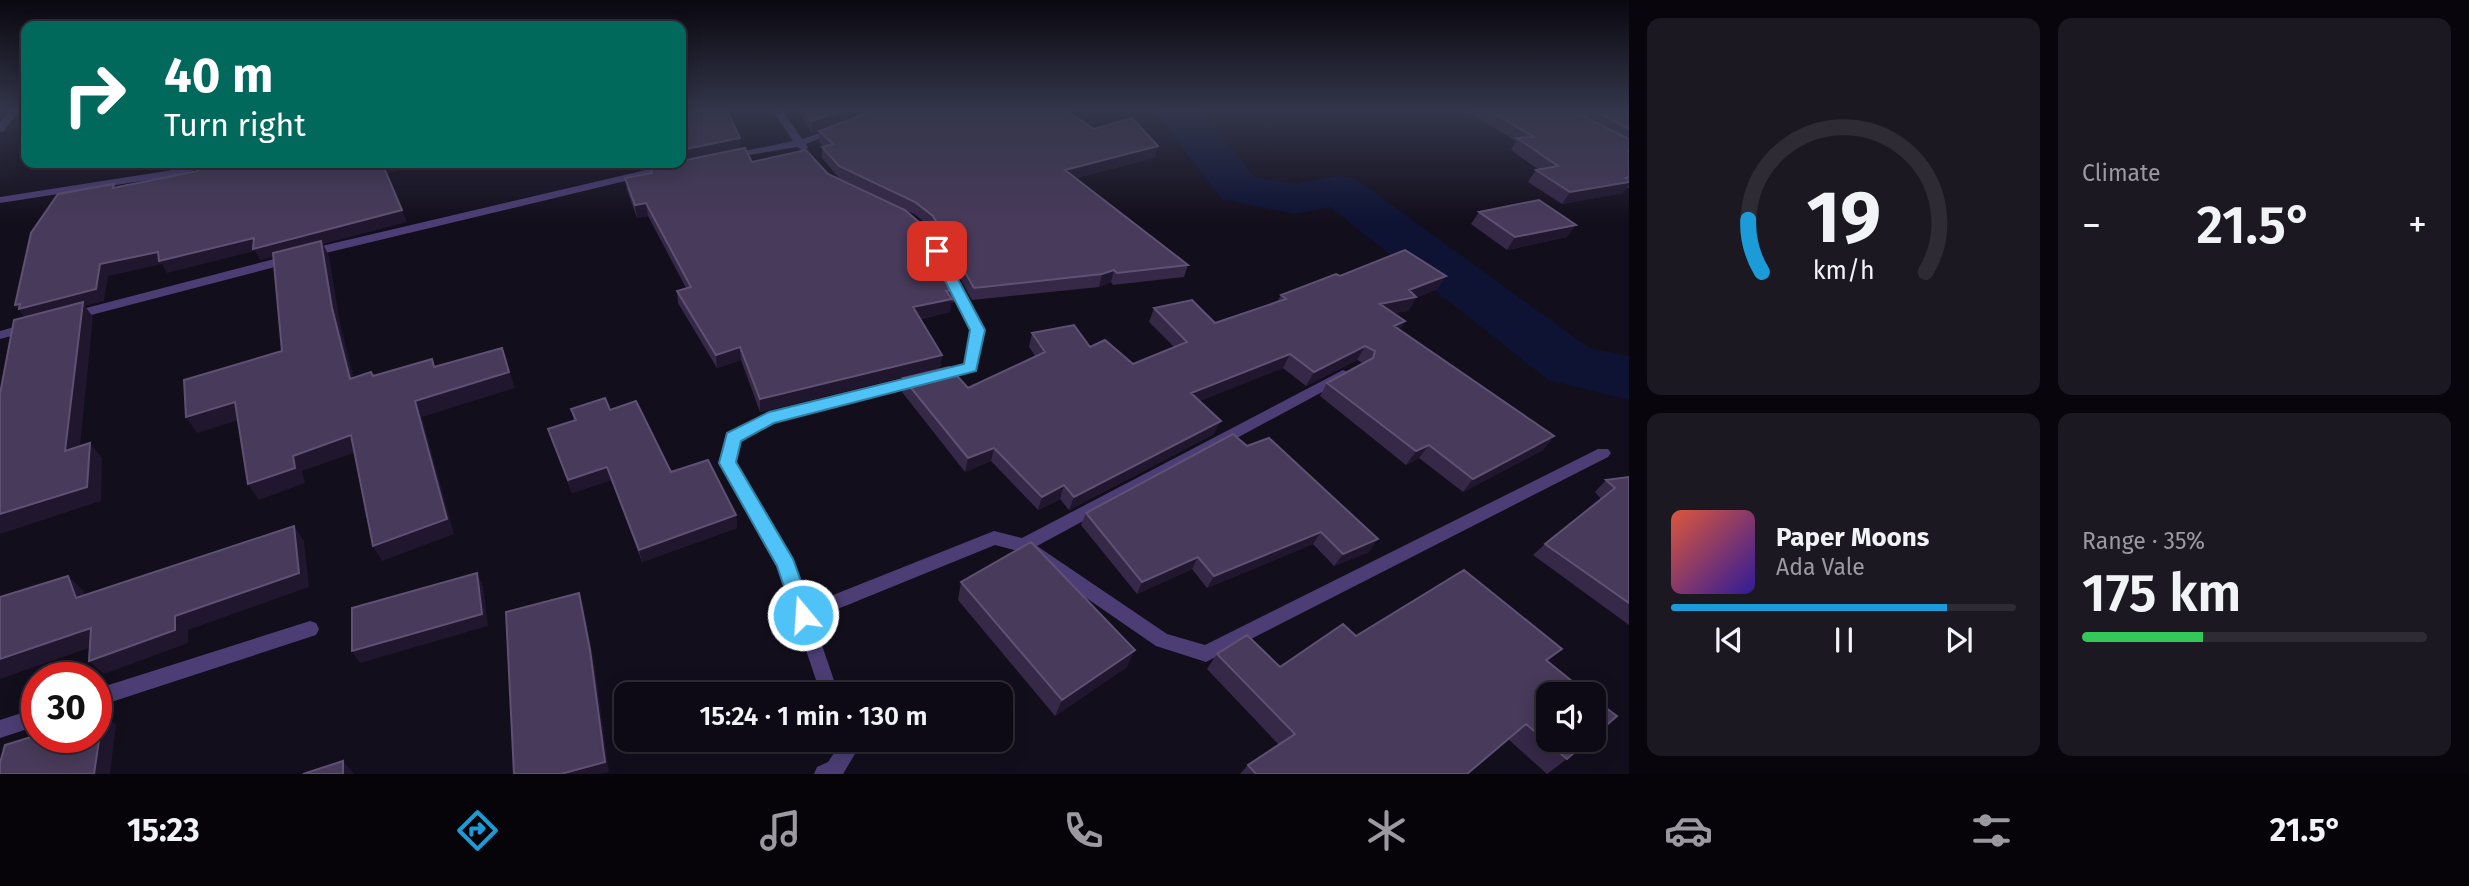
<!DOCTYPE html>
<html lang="en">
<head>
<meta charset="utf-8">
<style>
	body { margin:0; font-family:"Fira Sans",sans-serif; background:#1c1822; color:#f1f3f6; height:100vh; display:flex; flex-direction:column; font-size:26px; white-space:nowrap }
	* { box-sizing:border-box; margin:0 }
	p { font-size:23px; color:#9b9aa0 }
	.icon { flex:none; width:38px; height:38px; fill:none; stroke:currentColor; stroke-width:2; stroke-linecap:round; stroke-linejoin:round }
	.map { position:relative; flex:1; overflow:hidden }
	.details { display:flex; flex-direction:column; gap:18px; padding:18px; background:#08060c; width:840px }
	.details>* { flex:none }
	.hud { position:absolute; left:21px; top:21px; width:665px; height:147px; border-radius:14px; box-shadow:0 4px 18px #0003,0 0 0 2px #2e2b34; background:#00695c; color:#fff; overflow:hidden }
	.buttons { position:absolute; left:1536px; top:682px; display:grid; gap:14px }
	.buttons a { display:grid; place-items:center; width:70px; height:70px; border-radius:14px; background:#0e0a15; box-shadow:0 4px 18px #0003,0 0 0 2px #2e2b34; font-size:35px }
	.speed { position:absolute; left:21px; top:662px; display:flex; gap:14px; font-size:35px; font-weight:700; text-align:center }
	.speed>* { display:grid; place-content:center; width:91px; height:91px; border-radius:50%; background:#0e0a15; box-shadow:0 4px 18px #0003,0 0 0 2px #2e2b34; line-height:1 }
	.speed .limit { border:10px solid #d22; background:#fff; color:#111 }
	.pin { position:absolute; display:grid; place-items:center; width:60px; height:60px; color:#fff; margin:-30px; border-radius:14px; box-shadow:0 4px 10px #0006 }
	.me { position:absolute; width:77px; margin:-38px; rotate:342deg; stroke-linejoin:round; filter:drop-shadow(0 0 5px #0008) }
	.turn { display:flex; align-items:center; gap:24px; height:147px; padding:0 28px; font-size:32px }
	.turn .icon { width:91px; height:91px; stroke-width:2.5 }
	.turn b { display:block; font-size:49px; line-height:60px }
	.big { font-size:52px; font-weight:600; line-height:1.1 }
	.details .card { flex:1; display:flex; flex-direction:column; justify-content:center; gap:10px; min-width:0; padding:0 24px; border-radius:14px; background:#1c1822 }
	.details .dial { align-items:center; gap:0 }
	.dial svg { height:182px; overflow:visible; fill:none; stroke:#2e2b34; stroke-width:7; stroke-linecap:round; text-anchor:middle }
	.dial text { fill:#f1f3f6; stroke:none }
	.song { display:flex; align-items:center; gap:21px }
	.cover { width:84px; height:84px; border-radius:10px; background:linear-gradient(135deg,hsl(10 70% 55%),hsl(250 70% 35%)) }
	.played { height:7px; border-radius:4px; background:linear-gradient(90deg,#1b9cd9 80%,#2e2b34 80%) }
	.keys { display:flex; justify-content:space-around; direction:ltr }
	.heat { display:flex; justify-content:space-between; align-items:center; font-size:38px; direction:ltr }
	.charge { height:10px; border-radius:5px; background:linear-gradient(90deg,#34c759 35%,#2e2b34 0) }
	.details .tiles { flex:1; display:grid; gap:18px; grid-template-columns:repeat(2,1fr) }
	.trip { position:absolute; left:614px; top:682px; width:399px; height:70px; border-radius:14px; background:#0e0a15; box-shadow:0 4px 18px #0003,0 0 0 2px #2e2b34; font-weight:600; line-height:70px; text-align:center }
	.tab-bar { display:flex; height:112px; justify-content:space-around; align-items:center; background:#060408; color:#9b9aa0 }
	.tab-bar .icon { width:49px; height:49px }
	.tab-bar .current { color:#1b9cd9 }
	.tab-bar b { font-size:32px; color:#f1f3f6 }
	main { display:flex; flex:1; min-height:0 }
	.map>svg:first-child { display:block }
</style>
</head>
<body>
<main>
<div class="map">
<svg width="1629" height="774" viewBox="0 0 1629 774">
	<rect width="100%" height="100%" fill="#130e1c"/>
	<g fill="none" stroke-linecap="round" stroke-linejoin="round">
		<path fill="#0e1334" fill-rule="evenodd" d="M1154 111H1200L1255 177 1295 184 1340 175 1357 180 1589 348 1629 356V400L1548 380 1330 207 1295 214 1222 199Z"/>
		<path fill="#4c3e75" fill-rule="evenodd" d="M9 111H19L4 131 0 132V122Z
			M773 111H783L802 139 834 128 839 131 806 144 808 148 803 151 797 147 725 159V155L793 141Z
			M200 163H216L180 175 0 203V197L179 169Z
			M667 165 672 168 671 170 309 257 303 253 309 249Z
			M911 216 932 232 985 330 976 370 773 422 740 441 736 463 792 559 808 605 994 531 1022 538 1343 370 1348 372 1350 375 1348 378 1037 546 1167 634 1205 645 1598 449H1608L1611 453 1608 457 1206 662 1156 646 1018 551 995 545 813 619 839 695H821L778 566 720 463 728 434 769 413 965 364 971 330 921 234 905 219Z
			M290 255 296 259 294 262 72 320 66 316 67 313Z
			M29 323 36 327 34 330 0 339V331Z
			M310 621 316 623 319 629 316 635 96 707V689Z
			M37 708V726L0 738V720Z
			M835 740H855L858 749 843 774H814L817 767 828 762 838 747Z"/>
	</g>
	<path fill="#362847" d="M798 111H872L812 133Z
		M1466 111H1629V188H1626L1623 193 1562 204 1528 182 1536 170H1539L1511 150 1516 141Z
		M1094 129 1158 146 1154 158 1076 178 1188 265 1184 277 1113 285 1111 282 1099 287 972 300 932 228 914 214 839 178 822 158V147L823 146 819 142V131Z
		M740 138V149L752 162 828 174 955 290 954 302 951 303 950 312 920 319 942 355 940 368 760 412 741 360 717 368 678 303 677 291 686 288 648 216 637 218 627 190 625 178 652 173 650 163Z
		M1479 212 1567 237 1507 250 1471 224Z
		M1340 276H1446L1437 289 1416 298 1408 311 1394 313 1400 330 1554 436 1543 450 1463 492 1419 458 1406 465 1320 396 1327 383 1363 363 1357 360 1306 386 1283 368 1199 401 1214 434 1069 510 1060 499 1038 510 991 461 965 472 902 392 903 378 968 388 1036 357 1029 347 1032 333 1090 347 1133 364 1174 347 1149 322 1154 308 1215 323 1277 302 1281 295Z
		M571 409 610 410 671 472 736 515 737 528 642 562 611 480 572 493 548 429 574 421Z
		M1233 434 1369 552 1334 566 1313 544 1207 588 1192 569 1137 594 1081 525 1086 513Z
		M1629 477V625L1533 555 1545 544 1601 499 1595 492 1606 480Z
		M961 582 1127 667 1055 716 958 600Z
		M1356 636 1562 649 1547 662 1567 759 1547 774 1508 739 1467 774H1240L1248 765 1279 745 1207 669 1217 654 1280 667Z"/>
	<path fill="#20162e" d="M840 111H872L812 133V121Z
		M740 138V149L681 161V150Z
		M1158 146 1154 158 1062 182 1065 170Z
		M382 163H426L386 174Z
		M502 163H533L503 168Z
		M650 163H673L651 167Z
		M1629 182V185L1623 193 1562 204 1570 192Z
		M646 203 648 216 637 218 635 205Z
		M402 210 407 222 323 244 329 256 340 323 358 395 350 379 332 308 322 244 260 260 255 251 167 273 162 264 108 276 104 301 85 306 93 317 78 466 65 451 24 317 15 305 20 304 100 264 158 252 254 238Z
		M1576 225 1567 237 1507 250 1515 237Z
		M1114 270 1111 282 1099 287 1102 274Z
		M1446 276 1437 289 1416 298 1408 311 1372 317 1380 304 1409 290Z
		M952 299 950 312 912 320 913 307Z
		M1405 321 1397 335 1394 326Z
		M1365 346 1357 360 1306 386 1314 372Z
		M740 347 741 360 717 368 716 355Z
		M502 348 515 388 422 417 454 534 382 561 373 546 415 401Z
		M1290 354 1283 368 1185 407 1191 393Z
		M942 355 940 368 760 412V399Z
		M235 402 245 418 197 433 186 417Z
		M1221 421 1214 434 1069 510 1074 497Z
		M351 435 359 451 302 471 305 483 259 500 248 484 293 456Z
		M1554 436 1543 450 1463 492 1473 479Z
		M90 443 102 458 101 501 0 534V514Z
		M1429 445 1419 458 1406 465 1416 451Z
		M994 448 991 461 965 472 968 458Z
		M607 467 611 480 572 493 568 480Z
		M1064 485 1060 499 1038 510 1042 497Z
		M736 515 737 528 642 562 639 550Z
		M294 526 304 541 309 587 188 630V643L104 674 89 661 175 616Z
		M1321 532 1313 544 1207 588 1214 576Z
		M1378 539 1369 552 1334 566 1343 554Z
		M1198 557 1192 569 1137 594 1142 582Z
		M477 573 483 586 488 626 360 663 352 651Z
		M68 576 83 590 90 612 76 598Z
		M579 593 583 604 594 661 609 772 600 774H561Z
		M91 628 106 642 0 679V659Z
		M1135 650 1127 667 1055 716 1062 700Z
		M103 713 116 725 110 774H94Z
		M343 761 354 774H343Z"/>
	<path fill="#483a5a" stroke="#5f5173" stroke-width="2" d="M681 111H727L740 138 681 150Z
		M805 111H840L812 121Z
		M873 111H1067L1094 129 1132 118 1158 146 1065 170 1188 265 1117 273 1114 270 1102 274 974 288 933 216 915 202 839 166 822 147 833 144 819 131Z
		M1490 111H1573L1629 139V151H1627L1629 152V177L1626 178 1629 180V182L1570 192 1536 170 1558 166 1517 138 1534 137Z
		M1596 111H1629V129Z
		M745 148 752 162 806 150 828 174 905 210 920 223 955 290 946 291 952 299 913 307 942 355 760 399 740 347 716 355 677 291 691 287 646 203 635 205 625 178 652 173 651 167 671 163H681V161Z
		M197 163H382L402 210 253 249 254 238 159 261 158 252 100 264 96 289 19 309 20 304 15 305 31 233 58 194 114 184 113 188 198 171Z
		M1539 200 1576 225 1515 237 1479 212Z
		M321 241 332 308 350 379 371 372 373 376 432 359 434 367 502 348 509 372 415 401 447 519 373 546 351 435 293 456 295 468 248 484 235 402 186 417 184 380 282 351 273 253Z
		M1405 250 1446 276 1409 290 1416 297 1380 304 1405 321 1394 326 1554 436 1473 479 1429 445 1416 451 1327 383 1373 358 1375 351 1365 346 1314 372 1290 354 1191 393 1221 421 1074 497 1064 485 1042 497 994 448 968 458 903 378 949 367 968 388 1045 352 1032 333 1074 325 1090 347 1105 340 1133 364 1187 342 1154 308 1192 300 1215 323 1286 299 1281 295 1336 274 1340 276Z
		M83 302 65 451 90 443 87 487 0 514V394L14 320Z
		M605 398 610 410 636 401 671 472 708 460 736 515 639 550 607 467 568 480 548 429 576 420 571 409Z
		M1233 434 1247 446 1269 438 1378 539 1343 554 1321 532 1214 576 1198 557 1142 582 1086 513Z
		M1629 477V603L1545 544 1615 488 1606 480Z
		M294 526 299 573 175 616V630L89 661 91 628 0 659V597L68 576 76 598Z
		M1031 542 1135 650 1062 700 961 582Z
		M1464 570 1562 649 1546 660 1589 695H1549V740H1589L1567 759 1526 724 1467 774H1256L1248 765 1295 734 1217 654 1247 635 1280 667 1343 624 1356 636Z
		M477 573 482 614 352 651V608Z
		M579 593 590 650 605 762 561 774H514L506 612Z
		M1594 699 1617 716 1594 736Z
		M103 713 94 774H0V763L5 745 37 735V737H96V716Z
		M343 761V774H303Z"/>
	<linearGradient id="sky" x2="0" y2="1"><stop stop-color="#0a080f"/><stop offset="0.5" stop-color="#33364b"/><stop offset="1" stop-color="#33364b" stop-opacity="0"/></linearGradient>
	<rect width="1629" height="220" fill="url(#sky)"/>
	<path fill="#4fc3f7" stroke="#337fa1" stroke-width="2" d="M937 247 943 251 985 330 976 371 774 423 741 441 736 462 793 559 813 615 810 622 803 624 796 622 777 566 719 463 727 433 769 412 964 364 970 330 930 251Z"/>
</svg>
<div class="buttons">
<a><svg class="icon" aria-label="sound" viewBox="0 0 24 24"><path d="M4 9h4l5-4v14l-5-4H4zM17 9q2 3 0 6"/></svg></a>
</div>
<div class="speed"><div class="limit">30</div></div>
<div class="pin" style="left:937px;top:251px;background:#d93025"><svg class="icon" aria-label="arrive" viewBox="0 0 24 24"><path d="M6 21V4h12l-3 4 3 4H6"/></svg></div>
<svg class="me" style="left:803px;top:615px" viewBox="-20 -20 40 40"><circle r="17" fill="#4fc3f7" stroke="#fff" stroke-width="3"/><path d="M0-11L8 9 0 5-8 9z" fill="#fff"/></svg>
<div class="trip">15:24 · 1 min · 130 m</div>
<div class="hud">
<div class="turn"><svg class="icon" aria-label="right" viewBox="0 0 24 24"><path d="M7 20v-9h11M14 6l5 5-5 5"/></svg><div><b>40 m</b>Turn right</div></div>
</div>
</div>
<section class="details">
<div class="tiles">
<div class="card dial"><svg viewBox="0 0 100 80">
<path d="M14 69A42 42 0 1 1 86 69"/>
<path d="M14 69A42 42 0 0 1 8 46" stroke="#1b9cd9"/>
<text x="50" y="56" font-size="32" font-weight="700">19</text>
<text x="50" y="72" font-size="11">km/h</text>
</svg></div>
<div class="card"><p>Climate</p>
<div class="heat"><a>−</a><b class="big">21.5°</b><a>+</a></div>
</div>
<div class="card">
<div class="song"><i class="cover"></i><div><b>Paper Moons</b><p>Ada Vale</p></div></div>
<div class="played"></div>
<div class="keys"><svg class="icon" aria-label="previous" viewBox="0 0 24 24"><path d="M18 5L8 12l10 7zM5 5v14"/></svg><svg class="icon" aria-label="pause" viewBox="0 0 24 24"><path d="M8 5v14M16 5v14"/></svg><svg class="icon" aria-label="next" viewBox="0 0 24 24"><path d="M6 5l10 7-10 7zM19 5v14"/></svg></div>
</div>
<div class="card"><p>Range · 35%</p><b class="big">175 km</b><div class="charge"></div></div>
</div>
</section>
</main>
<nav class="tab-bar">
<b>15:23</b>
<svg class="icon current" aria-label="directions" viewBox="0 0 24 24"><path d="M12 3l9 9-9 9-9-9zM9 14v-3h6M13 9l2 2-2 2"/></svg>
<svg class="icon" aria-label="music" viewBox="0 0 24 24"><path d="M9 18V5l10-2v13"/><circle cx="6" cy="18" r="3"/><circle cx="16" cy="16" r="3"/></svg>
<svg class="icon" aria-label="phone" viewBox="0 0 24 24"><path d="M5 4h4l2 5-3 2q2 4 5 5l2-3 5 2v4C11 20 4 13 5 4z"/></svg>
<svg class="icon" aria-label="climate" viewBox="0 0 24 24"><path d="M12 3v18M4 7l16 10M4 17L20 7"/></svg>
<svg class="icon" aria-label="car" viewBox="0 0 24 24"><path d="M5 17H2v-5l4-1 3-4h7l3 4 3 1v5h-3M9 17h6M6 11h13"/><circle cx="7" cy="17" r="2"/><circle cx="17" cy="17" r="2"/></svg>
<svg class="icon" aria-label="filters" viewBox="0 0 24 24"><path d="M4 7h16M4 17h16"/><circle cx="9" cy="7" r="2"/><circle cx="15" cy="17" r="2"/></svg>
<b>21.5°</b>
</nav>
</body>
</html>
